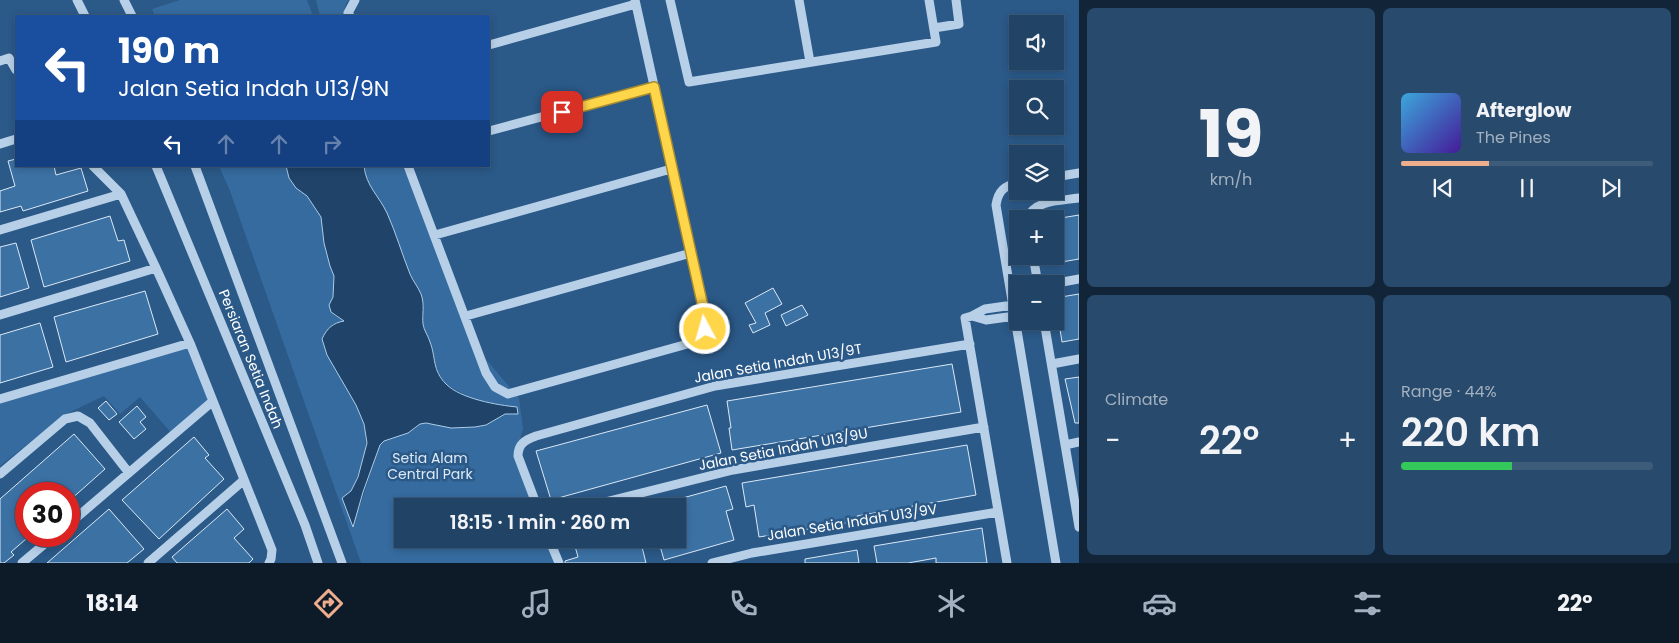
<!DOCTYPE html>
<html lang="en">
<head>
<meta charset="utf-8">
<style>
	body { margin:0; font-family:Poppins,sans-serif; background:#284a6c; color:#f1f3f6; height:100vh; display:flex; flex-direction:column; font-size:19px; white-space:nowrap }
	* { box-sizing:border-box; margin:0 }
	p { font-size:16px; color:#a2b0bf }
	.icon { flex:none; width:28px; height:28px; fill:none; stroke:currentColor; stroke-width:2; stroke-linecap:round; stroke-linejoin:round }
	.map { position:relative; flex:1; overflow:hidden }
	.side { display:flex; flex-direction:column; gap:8px; padding:8px; background:#122538; width:600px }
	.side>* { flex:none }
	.hud { position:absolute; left:15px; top:15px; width:475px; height:152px; border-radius:0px; box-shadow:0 2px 8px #0003,0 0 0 1px #3d5c7a; background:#1a4fa0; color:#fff; overflow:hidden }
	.tools { position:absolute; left:1009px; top:15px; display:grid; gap:10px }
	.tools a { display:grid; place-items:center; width:55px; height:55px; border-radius:0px; background:#204366; box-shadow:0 2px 8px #0003,0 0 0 1px #3d5c7a; font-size:25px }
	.speed { position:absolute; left:15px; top:482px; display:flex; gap:10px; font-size:25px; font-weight:700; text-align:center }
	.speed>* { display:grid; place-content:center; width:65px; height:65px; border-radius:50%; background:#204366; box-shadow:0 2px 8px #0003,0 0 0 1px #3d5c7a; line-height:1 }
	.speed .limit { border:8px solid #d22; background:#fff; color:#111 }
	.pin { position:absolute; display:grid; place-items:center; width:42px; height:42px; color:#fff; margin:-21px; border-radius:10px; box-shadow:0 2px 8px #0006 }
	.me { position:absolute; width:55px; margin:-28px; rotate:354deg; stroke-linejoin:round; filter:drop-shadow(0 0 4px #0008) }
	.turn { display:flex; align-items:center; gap:18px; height:105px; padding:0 20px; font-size:22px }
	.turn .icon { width:65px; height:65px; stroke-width:2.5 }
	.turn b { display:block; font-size:35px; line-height:42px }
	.lanes { display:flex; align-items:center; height:48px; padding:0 20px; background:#0003; justify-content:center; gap:25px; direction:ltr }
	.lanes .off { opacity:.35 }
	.big { font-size:38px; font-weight:600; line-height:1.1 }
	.side .widget { flex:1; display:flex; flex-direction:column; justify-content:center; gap:8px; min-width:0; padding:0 18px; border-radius:8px; background:#284a6c }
	.side .dial { align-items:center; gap:0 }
	.dial b { font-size:65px; line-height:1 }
	.song { display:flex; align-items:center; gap:15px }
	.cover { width:60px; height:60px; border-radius:8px; background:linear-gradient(135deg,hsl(200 70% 55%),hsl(260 70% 35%)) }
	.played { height:5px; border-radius:2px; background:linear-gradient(90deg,#eead8d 35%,#3d5c7a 35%) }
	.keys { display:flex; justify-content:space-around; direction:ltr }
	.heat { display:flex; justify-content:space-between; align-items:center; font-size:28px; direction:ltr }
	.charge { height:8px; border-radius:4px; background:linear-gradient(90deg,#34c759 44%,#3d5c7a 0) }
	.side .tiles { flex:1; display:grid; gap:8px; grid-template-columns:repeat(2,1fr) }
	.trip { position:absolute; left:394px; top:498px; width:292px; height:50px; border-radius:0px; background:#204366; box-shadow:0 2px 8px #0003,0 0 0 1px #3d5c7a; font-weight:600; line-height:50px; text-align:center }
	.tabs { display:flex; height:80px; justify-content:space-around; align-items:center; background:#0d1b29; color:#a2b0bf }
	.tabs .icon { width:35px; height:35px }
	.tabs .on { color:#eead8d }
	.tabs b { font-size:22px; color:#f1f3f6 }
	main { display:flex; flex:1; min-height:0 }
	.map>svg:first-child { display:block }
</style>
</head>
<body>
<main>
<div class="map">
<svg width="1079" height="563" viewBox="0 0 1079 563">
	<rect width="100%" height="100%" fill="#2b5988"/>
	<path fill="#366b9f" d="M180 0H307L313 16H155L152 9Z
		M316 0H349C345 4 343 11 345 16H320Z
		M219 166H286L289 179 296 188 307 196 321 217 327 256 334 276 333 297 329 305 331 312 335 316 345 321 333 324 329 329C333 345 335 364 341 378 346 388 352 396 357 406 372 438 366 459 351 491L359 509 380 444 384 441 415 429 420 424 426 423 463 428 475 427 486 425 505 414H517V407L499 405 473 399 447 385 440 376 433 358 430 342 426 333 423 323 424 305 421 294 409 271 387 213 367 182 364 166H403L472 343 519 398 523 428 519 444 534 506H402V539H547L557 563H361L230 191Z
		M190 343 213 401 173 435 140 397 120 414 104 396 64 415 0 466V399Z"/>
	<path fill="#1f4369" stroke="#accce8" d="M286 166H364C366 186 379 196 387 213 396 233 402 254 410 274 413 281 418 287 421 294 425 305 422 314 423 324 424 331 428 335 430 342 436 357 432 370 446 384 461 399 497 405 517 407L518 414H505L486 425 475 427 451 428 426 423 420 424 408 433 384 441 380 445 363 492 353 527 342 498 351 491 358 477 367 443 364 424 356 405 327 355 322 339C327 328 333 323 344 321L331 312 329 305 333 297 334 276 330 266 324 243 321 217 307 196 296 188 289 178Z"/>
	<path fill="#3c71a4" stroke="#dbe9f6" d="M16 159V166H54L56 175 81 168 88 191 23 211 21 206 0 212V191L15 186 8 161Z
		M1079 215V259L1050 264 1049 256H1055V219Z
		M110 216 118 241 124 240 130 261 44 287 31 240Z
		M16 243 29 288 0 297V247Z
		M773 288 782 304 765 313 770 325 753 333 749 325 756 323 745 303Z
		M145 291 158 334 66 362 54 317Z
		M1079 294V339L1062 342 1055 298Z
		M802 305 808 315 786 326 781 315Z
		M40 323 53 367 0 383V335Z
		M952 364 961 412 732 450 729 428H731L727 401Z
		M1079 377V423H1075L1065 379Z
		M106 401 117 414 109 420 98 408Z
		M707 405 721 453 551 500 536 451Z
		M137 406 146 417 140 422 146 429 134 439 119 422Z
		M74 434 105 469 69 501V494H26V539L11 552 14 555 4 563H0V499Z
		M194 437 209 455 205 458 224 479 159 539 122 500Z
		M967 445 976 495 857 516 858 521 759 537 754 505 746 507 742 483Z
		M726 486 733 509 726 511 734 540 664 560 658 539H678V506H661V504Z
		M109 509 144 549 127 563H47Z
		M227 509 244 529 234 538 253 559 249 563H177L172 557Z
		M982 528 987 563H936V558L908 563H877L874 546Z
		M573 539H640L646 563H565V561L578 557Z
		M857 550 859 563H805V559Z"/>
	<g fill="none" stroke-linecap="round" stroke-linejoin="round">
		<path stroke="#b7d0e8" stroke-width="9" d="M77 0 85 16
			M124 0 132 16
			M670 0 689 82 936 42 929 0
			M799 0 810 62
			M350 16 348 13 355 0
			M934 28 959 24 956 0
			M489 45 636 4
			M0 61 9 58 16 70
			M489 131 653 87
			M0 144 16 139
			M93 166 121 194 156 268 190 343 272 550 271 559 269 563
			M156 166 305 525 318 563
			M195 166 342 563
			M408 166 486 373 495 387 508 394 691 343C701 337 705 332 706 320L635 0
			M1055 177 1079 173
			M1018 183C1004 186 998 191 996 205L1056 563
			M1027 219C1035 199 1061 201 1079 198
			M0 230 121 194
			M435 235 671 169
			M1033 256 1038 284
			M1052 284 1079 279
			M0 315 156 268
			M466 316 691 253
			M972 316 986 320 1015 316
			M1044 321 1079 527
			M1052 364 1079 359
			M0 399 190 343
			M1065 445 1079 442
			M0 474 65 419 78 416 90 423 129 473
			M537 506 518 456C518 444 525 440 536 436L715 386 970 344
			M589 506 733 470 984 427
			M69 524 213 401
			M549 539 559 563
			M22 563 54 536
			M148 563 244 480
			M712 563 752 553 998 512
			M1007 563 965 318 972 316 985 309 1013 305"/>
	</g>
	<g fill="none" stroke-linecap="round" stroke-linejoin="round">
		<g stroke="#a68a30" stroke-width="12">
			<path id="route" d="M562 112 654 87 706 320 705 329"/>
		</g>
		<use href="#route" stroke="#ffd54a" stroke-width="9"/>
	</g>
	<g text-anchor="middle" stroke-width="5" stroke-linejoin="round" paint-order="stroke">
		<g font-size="14" fill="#fff" stroke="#2b5988">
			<text transform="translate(251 359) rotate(68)" y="5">Persiaran Setia Indah</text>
			<text transform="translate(778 363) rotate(-10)" y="5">Jalan Setia Indah U13/9T</text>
			<text transform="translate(783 449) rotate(-11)" y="5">Jalan Setia Indah U13/9U</text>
			<text transform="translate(852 522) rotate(-9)" y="5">Jalan Setia Indah U13/9V</text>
		</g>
		<g font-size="14" fill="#dbe9f6" stroke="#2b5988">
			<text x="430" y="463">Setia Alam<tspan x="430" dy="16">Central Park</tspan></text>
		</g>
	</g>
</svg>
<div class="tools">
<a><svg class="icon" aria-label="sound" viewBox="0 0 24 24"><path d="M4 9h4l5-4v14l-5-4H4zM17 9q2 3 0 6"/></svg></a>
<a><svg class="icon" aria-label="search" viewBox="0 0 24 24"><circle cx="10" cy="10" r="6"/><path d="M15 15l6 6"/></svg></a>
<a><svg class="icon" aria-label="layers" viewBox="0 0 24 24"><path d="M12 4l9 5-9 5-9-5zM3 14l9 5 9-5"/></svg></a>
<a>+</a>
<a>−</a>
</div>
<div class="speed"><div class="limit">30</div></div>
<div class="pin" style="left:562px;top:112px;background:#d93025"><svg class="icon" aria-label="arrive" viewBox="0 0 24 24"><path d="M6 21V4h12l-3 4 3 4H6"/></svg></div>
<svg class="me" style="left:705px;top:329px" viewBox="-20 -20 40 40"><circle r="17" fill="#ffd54a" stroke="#fff" stroke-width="3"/><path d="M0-11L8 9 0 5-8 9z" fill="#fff"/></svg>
<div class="trip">18:15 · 1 min · 260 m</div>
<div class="hud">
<div class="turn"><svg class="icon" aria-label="left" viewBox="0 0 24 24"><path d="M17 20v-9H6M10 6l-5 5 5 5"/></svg><div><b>190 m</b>Jalan Setia Indah U13/9N</div></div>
<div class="lanes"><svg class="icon" aria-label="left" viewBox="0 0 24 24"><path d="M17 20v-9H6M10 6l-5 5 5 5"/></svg><svg class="icon off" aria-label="ahead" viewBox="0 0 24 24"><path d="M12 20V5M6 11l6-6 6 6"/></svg><svg class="icon off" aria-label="ahead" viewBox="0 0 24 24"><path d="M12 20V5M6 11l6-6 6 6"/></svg><svg class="icon off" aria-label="right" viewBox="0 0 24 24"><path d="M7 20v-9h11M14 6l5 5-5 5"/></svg></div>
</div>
</div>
<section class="side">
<div class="tiles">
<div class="widget dial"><b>19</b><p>km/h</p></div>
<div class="widget">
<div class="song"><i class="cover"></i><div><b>Afterglow</b><p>The Pines</p></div></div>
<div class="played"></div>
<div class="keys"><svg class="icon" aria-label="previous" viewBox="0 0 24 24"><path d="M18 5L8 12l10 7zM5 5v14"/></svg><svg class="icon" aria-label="pause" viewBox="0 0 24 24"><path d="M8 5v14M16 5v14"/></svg><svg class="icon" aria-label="next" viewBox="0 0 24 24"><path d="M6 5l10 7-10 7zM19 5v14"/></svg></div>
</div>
<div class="widget"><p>Climate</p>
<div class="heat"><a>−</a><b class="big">22°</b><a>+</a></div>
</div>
<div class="widget"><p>Range · 44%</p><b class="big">220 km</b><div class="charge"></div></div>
</div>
</section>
</main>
<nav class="tabs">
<b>18:14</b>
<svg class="icon on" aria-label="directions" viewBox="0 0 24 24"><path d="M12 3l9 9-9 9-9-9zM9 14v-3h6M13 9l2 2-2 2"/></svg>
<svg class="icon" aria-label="music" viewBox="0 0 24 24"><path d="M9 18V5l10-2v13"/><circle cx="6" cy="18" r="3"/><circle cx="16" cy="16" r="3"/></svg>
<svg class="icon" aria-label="phone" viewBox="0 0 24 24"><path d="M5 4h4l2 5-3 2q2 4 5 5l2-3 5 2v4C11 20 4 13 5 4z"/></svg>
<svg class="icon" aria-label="climate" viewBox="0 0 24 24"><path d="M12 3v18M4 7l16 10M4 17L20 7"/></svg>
<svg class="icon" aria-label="car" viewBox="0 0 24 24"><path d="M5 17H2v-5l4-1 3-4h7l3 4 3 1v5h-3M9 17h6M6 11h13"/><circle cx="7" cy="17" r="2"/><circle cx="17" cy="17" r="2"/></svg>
<svg class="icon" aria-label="filters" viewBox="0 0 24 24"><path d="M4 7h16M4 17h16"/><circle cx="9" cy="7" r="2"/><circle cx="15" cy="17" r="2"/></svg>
<b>22°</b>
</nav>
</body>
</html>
